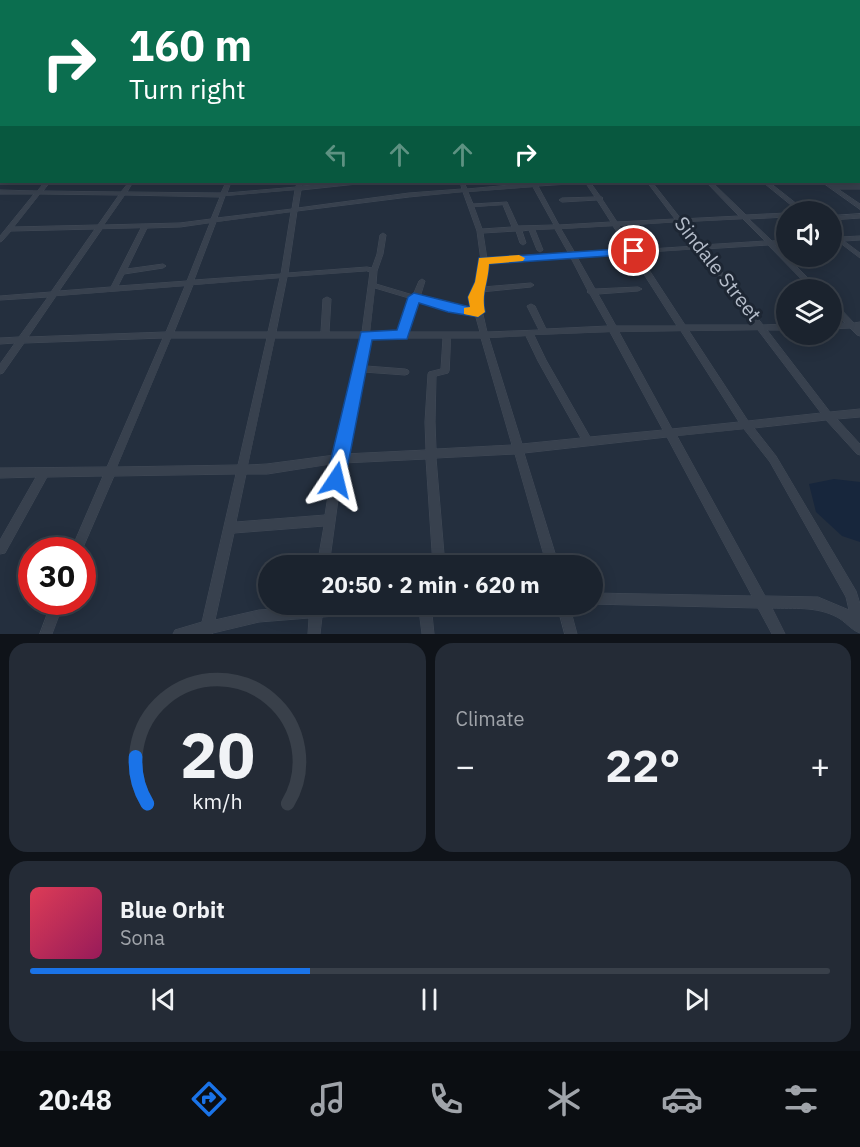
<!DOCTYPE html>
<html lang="en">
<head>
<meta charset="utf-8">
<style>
	body { margin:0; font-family:"IBM Plex Sans",sans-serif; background:#242b36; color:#f1f3f6; height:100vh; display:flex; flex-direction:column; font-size:22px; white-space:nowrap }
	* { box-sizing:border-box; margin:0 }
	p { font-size:20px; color:#a0a4aa }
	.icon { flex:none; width:33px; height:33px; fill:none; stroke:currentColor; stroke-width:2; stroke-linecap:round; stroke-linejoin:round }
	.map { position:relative; height:634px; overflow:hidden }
	.panel { display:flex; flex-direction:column; gap:9px; padding:9px; background:#0f1319; flex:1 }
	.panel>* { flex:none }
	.banner { position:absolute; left:0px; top:0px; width:861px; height:183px; box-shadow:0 3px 15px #0003,0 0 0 2px #39404a; background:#0b6e4f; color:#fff; overflow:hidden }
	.tools { position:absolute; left:776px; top:201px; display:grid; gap:12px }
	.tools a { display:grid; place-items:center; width:66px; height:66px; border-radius:50%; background:#1b232e; box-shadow:0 3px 15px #0003,0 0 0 2px #39404a; font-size:30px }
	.speed { position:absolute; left:18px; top:537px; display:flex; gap:12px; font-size:30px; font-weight:700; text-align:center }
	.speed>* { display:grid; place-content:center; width:78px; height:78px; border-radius:50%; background:#1b232e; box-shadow:0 3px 15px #0003,0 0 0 2px #39404a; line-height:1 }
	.speed .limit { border:9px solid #d22; background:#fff; color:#111 }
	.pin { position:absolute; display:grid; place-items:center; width:51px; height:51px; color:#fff; margin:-26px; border:3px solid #fff; border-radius:50%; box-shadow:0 2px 6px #0007 }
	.me { position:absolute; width:66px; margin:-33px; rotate:10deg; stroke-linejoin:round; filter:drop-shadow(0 0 4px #0008) }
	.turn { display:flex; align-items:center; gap:21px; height:126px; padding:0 30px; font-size:27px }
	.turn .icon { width:78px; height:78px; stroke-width:2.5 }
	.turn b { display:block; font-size:42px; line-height:51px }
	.lanes { display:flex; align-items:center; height:57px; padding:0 30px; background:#0003; justify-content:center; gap:30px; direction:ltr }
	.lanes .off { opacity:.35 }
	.big { font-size:45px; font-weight:800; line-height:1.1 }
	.panel .tile { flex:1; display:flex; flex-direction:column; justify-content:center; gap:9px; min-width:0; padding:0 21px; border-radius:18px; background:#242b36 }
	.panel .dial { align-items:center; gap:0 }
	.dial svg { height:156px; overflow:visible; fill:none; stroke:#39404a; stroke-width:7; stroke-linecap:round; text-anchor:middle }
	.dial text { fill:#f1f3f6; stroke:none }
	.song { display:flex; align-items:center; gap:18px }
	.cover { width:72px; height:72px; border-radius:9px; background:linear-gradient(135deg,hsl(350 70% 55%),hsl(330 70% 35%)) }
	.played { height:6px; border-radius:3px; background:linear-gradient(90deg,#1a73e8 35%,#39404a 35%) }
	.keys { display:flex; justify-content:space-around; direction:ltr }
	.heat { display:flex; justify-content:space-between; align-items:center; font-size:33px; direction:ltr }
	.panel .tiles { flex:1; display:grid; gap:9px; grid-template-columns:1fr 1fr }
	.tile:last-child { grid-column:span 2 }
	.trip { position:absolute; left:258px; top:555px; width:345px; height:60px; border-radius:30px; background:#1b232e; box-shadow:0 3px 15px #0003,0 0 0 2px #39404a; font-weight:800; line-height:60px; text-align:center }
	.menu { display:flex; height:96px; justify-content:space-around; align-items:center; background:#0b0e12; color:#a0a4aa }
	.menu .icon { width:42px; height:42px }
	.menu .current { color:#1a73e8 }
	.menu b { font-size:27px; color:#f1f3f6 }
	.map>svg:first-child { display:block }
</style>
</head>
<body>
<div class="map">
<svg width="860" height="634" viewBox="0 0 860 634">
	<rect width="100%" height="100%" fill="#242f3e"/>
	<path fill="#17263c" d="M834 479 860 482V542L842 536 816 512 809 484Z"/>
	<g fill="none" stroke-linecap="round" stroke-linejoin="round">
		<g stroke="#414a57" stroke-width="1">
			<path id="minor" d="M0 146H2V148H0Z
				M0 171H2V174L0 175Z
				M45 182H50L43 191 121 192 129 182H133L127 192 221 193 226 182H231L227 193 296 187 297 182H301V186L352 182H405L402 184H357L301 190 298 208 409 193 462 189 460 182H464L467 189 531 183V182H535L536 183 571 182 569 184 538 186 559 225 611 222 597 200 562 202 559 200 562 198 595 197 585 182H590L600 196 603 198 602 199 617 222 675 219 647 182H652L681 219 739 216 706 182H712L746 215 786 213V217L749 219 772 241 786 240V244L775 245 820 290H812L768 245 704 249 763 325 786 324V330H767L830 412 860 409V417L837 419 860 444V455L857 454 826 420 754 428 776 456 856 591 860 604V633C851 630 845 621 837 617 816 606 794 609 772 608L785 634H772L758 608 591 604H592V593L752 596 667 437 524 453 559 566H547L515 454 436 458 445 566H433L426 459 343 463 329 566H317L324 526 234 533 215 620 259 610 311 606V604H431L434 634H422L419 610 322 617 320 634H308L309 618 259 622 213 633 212 634H173L175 630 202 622 236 474 114 476 82 550H71L103 476 47 477 5 553 0 554V540L36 477 0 478V468L107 467 163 338 24 343 3 373 0 374V364L15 343 0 344V338L19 337 48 297 0 300V296L51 292 95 229 11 231 2 241 0 242V236L34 194H0V190L37 191ZM533 187 554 225 518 226 507 202 473 204 468 192ZM295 190 292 209 217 218 225 196ZM463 192 477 231 481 261 479 282 471 297 474 309 448 306 420 297 425 281 422 279 419 281 413 295 376 284 377 271 383 254 386 235 383 233 380 235 377 254 372 268 367 267 288 273 297 211 409 197ZM40 194 119 195 98 225 14 227ZM125 195 220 197 211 219 180 223 104 225ZM503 205 512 227 482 229 474 207ZM291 212 281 274 194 280 216 222ZM743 219 765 241 702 245 684 222ZM678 222 695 246 635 250 619 226ZM210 223 187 281 118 286 124 274 163 268 166 266 163 264 127 269 147 228 180 227ZM613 226 629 250 575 253 561 229ZM141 228 111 287 59 291 102 229ZM555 229 569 254 487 259 483 233 516 231 520 243 523 245 526 243 522 231 529 230 537 250 540 252 543 250 535 230ZM698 249 754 325H685L638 253ZM631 254 677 326H616L598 294 638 291 642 289 638 287 595 289 577 257ZM571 258 588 291 587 292 590 294 608 326 546 329 535 306 531 304 527 306 539 330 487 332 479 297 481 292 531 287 534 285 531 283 483 287 485 282 487 263ZM367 271 370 272 362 332H329L331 299 327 297 323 299 321 332H276L287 277ZM280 278 268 332H174L193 285ZM185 286 166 332 28 337 56 296ZM375 288 412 299 399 332H370ZM418 301 448 311 475 314 480 332H407ZM758 330 821 413 748 421 689 331ZM681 331 739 422 672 429 619 332ZM610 332 663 430 590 437 546 360 534 335ZM526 336 538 361 581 438 522 444 489 338ZM171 338H267L238 465 117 467ZM275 338H361L357 369 335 455 267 464 248 465ZM369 338H443L441 369 429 372 428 374 425 422 426 450 345 454 364 372 405 375 408 374 409 372 408 370 405 369 366 366ZM451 338H481L512 445 436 449 435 422 436 376 448 373 449 371ZM744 429 770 462 846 597 849 610 818 597 765 596 677 436ZM333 464 325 515 236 522 246 474H267Z
				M763 182H769L807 212H800Z
				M822 182H828L833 185H860V189H838L860 204V209Z
				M860 214V218L831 220V216Z
				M831 231 840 237 860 236V240L844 241 860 253V258L831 236Z
				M831 302H834L854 323 860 322V336L857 335 850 328 831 329V323H845L831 308Z
				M52 602H64L52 634H40Z
				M557 604H569L577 634H565Z"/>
		</g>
		<g stroke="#414a57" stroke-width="1">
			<path id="major" d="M0 111H2V115H0Z"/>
		</g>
		<g stroke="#434c59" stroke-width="2">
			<path id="highway" d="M0 115H2V119H0Z"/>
		</g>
		<use href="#minor" fill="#38414e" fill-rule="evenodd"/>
		<use href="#major" fill="#56606e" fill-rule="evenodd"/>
		<use href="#highway" fill="#746855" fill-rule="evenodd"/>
	</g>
	<linearGradient id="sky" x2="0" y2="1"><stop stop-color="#141a22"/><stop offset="0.51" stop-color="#3f4d63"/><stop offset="1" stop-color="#3f4d63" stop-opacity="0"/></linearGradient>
	<rect width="860" height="180" fill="url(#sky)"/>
	<path fill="#1a73e8" stroke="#114b97" stroke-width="1.5" d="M634 248 638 249V254L489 264C488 284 481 293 485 312L478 317 448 312 419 303 407 339 372 340 345 480 342 486 336 488 329 486 326 480 361 332 397 330 408 297 414 293 470 307 468 297 475 282 479 258Z"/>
	<path fill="#f59e0b" d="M519 255 525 258 523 261 489 264C488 284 481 293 485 312L478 317 464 314V308L470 307 468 297 475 282 479 258Z"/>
	<g text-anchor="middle" stroke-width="6" stroke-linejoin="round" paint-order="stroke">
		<g font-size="20" fill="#b4bcc9" stroke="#1d2633">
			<text transform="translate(718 269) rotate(52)" y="7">Sindale Street</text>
		</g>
	</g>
</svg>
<div class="tools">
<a><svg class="icon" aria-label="sound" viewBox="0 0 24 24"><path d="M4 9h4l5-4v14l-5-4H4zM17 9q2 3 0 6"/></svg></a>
<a><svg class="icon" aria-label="layers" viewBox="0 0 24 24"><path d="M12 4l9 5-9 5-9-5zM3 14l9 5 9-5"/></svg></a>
</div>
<div class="speed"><div class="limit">30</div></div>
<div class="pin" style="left:634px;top:251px;background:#d93025"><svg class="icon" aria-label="arrive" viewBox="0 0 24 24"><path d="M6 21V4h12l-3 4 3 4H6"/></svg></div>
<svg class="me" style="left:336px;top:480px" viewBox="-20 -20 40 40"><path d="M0-17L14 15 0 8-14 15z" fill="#1a73e8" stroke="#fff" stroke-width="4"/></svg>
<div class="trip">20:50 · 2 min · 620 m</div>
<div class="banner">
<div class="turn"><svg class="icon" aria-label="right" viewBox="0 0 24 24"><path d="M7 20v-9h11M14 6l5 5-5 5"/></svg><div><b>160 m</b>Turn right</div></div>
<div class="lanes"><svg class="icon off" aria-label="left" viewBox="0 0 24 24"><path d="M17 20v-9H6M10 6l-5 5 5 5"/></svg><svg class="icon off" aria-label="ahead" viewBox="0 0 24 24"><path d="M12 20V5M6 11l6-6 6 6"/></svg><svg class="icon off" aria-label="ahead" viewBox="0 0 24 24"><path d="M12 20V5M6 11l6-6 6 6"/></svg><svg class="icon" aria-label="right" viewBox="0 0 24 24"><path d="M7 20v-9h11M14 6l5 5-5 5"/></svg></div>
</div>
</div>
<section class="panel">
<div class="tiles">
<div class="tile dial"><svg viewBox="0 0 100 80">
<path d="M14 69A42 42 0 1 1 86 69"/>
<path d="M14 69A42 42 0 0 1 8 45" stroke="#1a73e8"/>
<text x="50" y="56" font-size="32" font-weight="700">20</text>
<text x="50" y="72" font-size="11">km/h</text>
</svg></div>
<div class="tile"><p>Climate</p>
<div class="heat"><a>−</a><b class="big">22°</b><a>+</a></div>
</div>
<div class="tile">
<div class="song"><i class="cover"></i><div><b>Blue Orbit</b><p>Sona</p></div></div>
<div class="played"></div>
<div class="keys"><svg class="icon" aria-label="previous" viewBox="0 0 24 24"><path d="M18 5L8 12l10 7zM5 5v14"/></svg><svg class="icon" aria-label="pause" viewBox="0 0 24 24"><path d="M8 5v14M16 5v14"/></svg><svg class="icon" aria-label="next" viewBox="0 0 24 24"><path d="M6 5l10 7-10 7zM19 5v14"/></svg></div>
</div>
</div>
</section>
<nav class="menu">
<b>20:48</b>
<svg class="icon current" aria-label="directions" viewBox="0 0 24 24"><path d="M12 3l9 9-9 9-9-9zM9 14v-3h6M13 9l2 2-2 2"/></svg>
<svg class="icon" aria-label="music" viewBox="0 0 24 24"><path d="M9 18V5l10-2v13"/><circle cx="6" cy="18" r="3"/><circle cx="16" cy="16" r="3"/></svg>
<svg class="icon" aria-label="phone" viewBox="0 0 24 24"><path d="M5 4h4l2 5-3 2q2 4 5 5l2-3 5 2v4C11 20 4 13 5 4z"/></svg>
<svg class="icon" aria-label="climate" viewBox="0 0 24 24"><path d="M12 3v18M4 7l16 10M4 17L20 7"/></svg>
<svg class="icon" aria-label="car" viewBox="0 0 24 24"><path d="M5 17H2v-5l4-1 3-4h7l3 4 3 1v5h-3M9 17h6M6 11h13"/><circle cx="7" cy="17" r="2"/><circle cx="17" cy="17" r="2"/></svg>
<svg class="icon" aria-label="filters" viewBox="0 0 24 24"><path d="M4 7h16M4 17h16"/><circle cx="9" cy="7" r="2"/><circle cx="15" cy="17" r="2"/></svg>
</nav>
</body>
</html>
